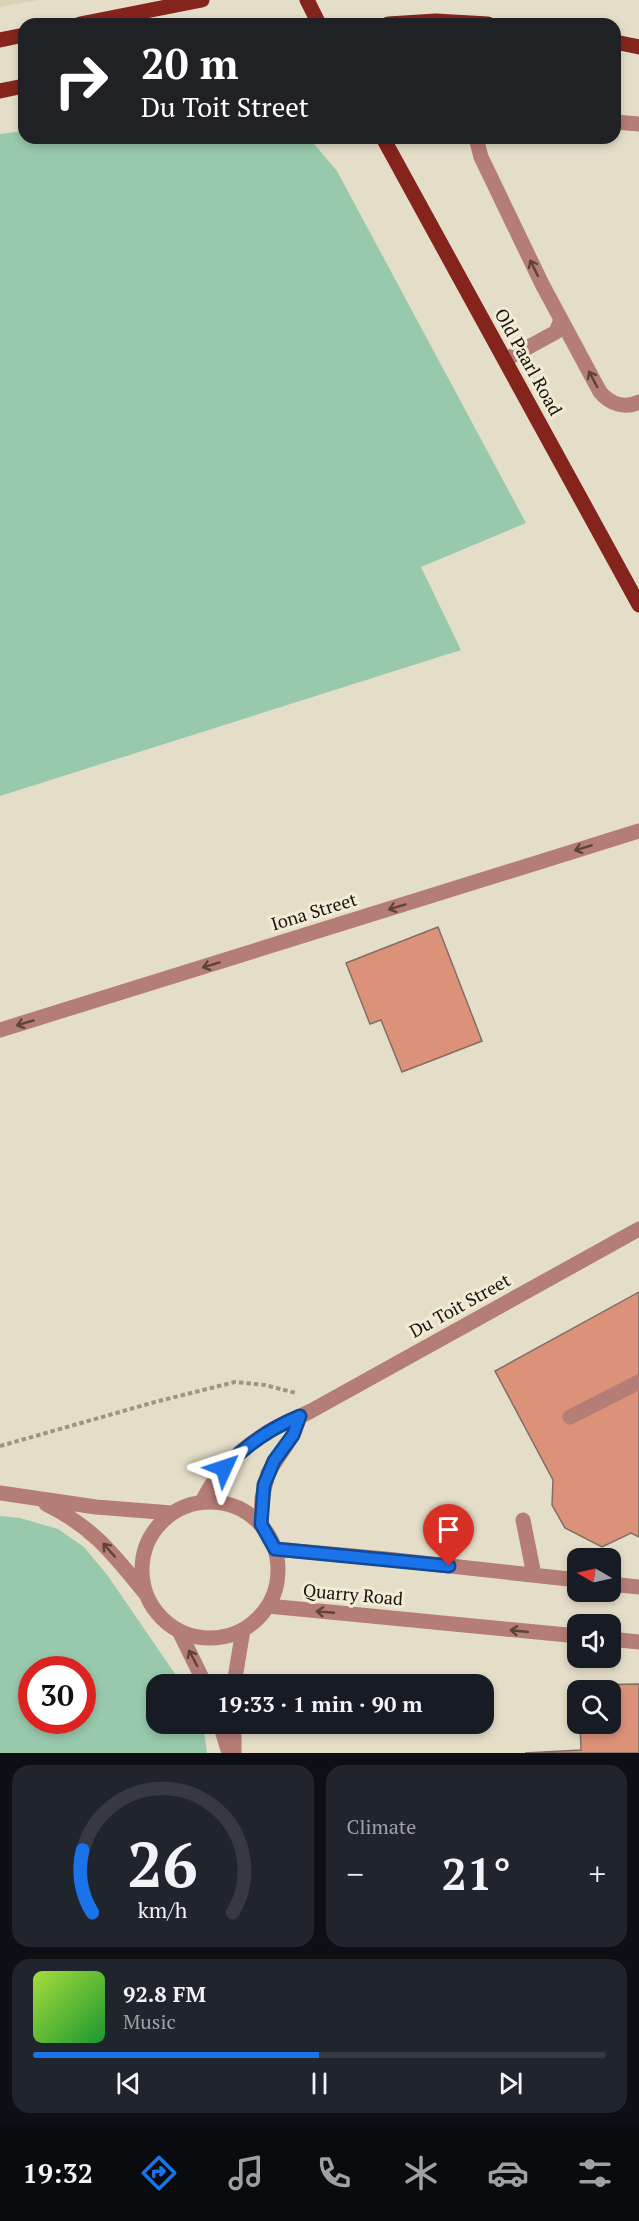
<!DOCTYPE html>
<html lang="en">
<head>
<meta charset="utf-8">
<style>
	body { margin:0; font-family:"PT Serif",serif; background:#20242c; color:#f1f3f6; height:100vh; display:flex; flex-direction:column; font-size:22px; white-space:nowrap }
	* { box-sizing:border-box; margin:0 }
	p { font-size:20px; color:#9ea1a6 }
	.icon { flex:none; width:33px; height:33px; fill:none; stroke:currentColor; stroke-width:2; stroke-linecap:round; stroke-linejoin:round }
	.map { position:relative; height:1753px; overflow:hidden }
	.drawer { display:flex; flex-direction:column; gap:12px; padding:12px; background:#0d0f14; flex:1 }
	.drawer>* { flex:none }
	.guide { position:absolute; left:18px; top:18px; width:603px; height:126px; border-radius:18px; box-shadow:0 3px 9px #0003; background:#202124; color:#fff; overflow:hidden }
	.needle { width:39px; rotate:279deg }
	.controls { position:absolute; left:567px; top:1548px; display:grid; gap:12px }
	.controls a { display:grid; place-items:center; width:54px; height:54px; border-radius:12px; background:#171b24; box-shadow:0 3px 9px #0003; font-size:30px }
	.speed { position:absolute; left:18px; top:1656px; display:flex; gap:12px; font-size:30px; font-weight:700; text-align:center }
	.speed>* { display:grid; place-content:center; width:78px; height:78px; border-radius:50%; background:#171b24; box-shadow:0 3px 9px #0003; line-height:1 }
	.speed .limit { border:9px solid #d22; background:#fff; color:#111 }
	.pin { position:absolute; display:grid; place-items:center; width:51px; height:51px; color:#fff; margin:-62px -26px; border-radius:50% 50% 50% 0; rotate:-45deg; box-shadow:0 0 6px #0007 }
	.pin .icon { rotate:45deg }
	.me { position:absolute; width:66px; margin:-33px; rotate:48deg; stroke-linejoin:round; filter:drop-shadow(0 0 4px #0008) }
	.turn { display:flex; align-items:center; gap:21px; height:126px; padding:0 24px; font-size:27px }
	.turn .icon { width:78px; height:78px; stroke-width:2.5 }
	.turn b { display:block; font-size:42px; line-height:51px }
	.big { font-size:45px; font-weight:800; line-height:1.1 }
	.drawer .card { flex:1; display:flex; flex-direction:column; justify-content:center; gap:9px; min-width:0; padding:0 21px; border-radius:18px; background:#20242c }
	.drawer .dial { align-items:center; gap:0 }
	.dial svg { height:156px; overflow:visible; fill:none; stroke:#363941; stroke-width:7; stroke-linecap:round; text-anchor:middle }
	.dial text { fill:#f1f3f6; stroke:none }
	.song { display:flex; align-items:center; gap:18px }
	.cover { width:72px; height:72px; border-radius:9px; background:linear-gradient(135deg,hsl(80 70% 55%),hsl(130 70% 35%)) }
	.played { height:6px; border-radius:3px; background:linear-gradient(90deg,#1a73e8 50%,#363941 50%) }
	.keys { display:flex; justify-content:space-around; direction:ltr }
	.heat { display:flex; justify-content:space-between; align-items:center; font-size:33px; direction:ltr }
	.drawer .tiles { flex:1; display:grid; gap:12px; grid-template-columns:1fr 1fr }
	.card:last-child { grid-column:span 2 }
	.trip { position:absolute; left:146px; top:1674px; width:348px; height:60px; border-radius:18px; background:#171b24; box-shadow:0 3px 9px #0003; font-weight:800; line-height:60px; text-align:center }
	.tabs { display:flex; height:96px; justify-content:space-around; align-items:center; background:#090b0e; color:#9ea1a6 }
	.tabs .icon { width:42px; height:42px }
	.tabs .current { color:#1a73e8 }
	.tabs b { font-size:27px; color:#f1f3f6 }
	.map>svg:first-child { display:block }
</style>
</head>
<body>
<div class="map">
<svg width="639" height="1753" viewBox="0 0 639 1753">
	<rect width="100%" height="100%" fill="#e4dec9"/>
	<path fill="#dbd2b7" d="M0 0H38L0 7Z"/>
	<path fill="#98c9ac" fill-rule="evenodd" d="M24 131V138H309L337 171 526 523 421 567 461 650 0 796V134Z
		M0 1516 20 1518 58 1529 84 1547 108 1576 182 1684H156V1724H203L207 1753H0ZM32 1670H82V1720H32Z"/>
	<path fill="#dc9279" stroke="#826d66" stroke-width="1.5" d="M438 927 482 1041 402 1072 381 1020 370 1024 346 963Z
		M639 1292V1537L631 1533 602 1547 565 1528 552 1505 553 1480 495 1371Z
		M639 1684V1753H525L581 1750 580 1724H610V1690H579V1685Z"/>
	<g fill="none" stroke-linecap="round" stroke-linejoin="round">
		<path stroke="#9a9686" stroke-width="4" stroke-dasharray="4.5 3" stroke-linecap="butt" d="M0 1446 155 1402 235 1382 265 1385 296 1393"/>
		<path stroke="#b47d75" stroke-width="15" d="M615 122 639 124
			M476 138 481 157 542 284 600 392C610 404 625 409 639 402
			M505 360 556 332 561 320
			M0 1030 639 831
			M570 1417 639 1382
			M0 1493 96 1507 172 1513
			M142 1570a68 68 0 1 1 136 0a68 68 0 1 1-136 0Z
			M202 1502C217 1470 244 1446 273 1429 286 1422 299 1417 311 1411L639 1229
			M46 1504C93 1527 113 1554 145 1593
			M523 1520 534 1575
			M261 1524 262 1498 268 1473 293 1435 300 1416
			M275 1549 386 1559 578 1580
			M610 1584 639 1587
			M268 1606 578 1636
			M179 1631 205 1684
			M610 1639 639 1642
			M234 1684 243 1630
			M220 1724 229 1753
			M234 1724V1753"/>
		<path stroke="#85241d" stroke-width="15" d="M307 0 319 24
			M80 24 202 0
			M388 24 436 21 488 24
			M0 40 24 35
			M615 42 639 47
			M0 91 24 86
			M383 138 639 605"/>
	</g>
	<defs><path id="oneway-shaft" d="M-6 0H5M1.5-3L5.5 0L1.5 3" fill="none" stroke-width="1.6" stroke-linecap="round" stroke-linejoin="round" transform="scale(1.5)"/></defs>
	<g stroke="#5d433b">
		<use href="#oneway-shaft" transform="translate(534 268) rotate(-116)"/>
		<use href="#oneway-shaft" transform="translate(593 379) rotate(-118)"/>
		<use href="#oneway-shaft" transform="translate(583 848) rotate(163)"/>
		<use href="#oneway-shaft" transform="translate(397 907) rotate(163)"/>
		<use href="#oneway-shaft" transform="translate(211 965) rotate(163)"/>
		<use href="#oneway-shaft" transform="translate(25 1023) rotate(163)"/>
		<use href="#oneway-shaft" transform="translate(109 1550) rotate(-131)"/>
		<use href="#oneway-shaft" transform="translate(325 1612) rotate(-175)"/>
		<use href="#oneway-shaft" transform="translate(519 1631) rotate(-174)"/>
		<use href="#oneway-shaft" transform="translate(193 1658) rotate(-118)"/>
	</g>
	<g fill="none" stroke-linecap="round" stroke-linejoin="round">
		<g stroke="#114b97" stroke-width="15">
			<path id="route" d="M224 1468C245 1446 271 1428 300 1416L293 1435 274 1461 264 1485 261 1524 275 1549 449 1566"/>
		</g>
		<use href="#route" stroke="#1a73e8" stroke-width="10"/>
	</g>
	<g text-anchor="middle" stroke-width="6" stroke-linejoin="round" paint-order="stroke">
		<g font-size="18" fill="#16140c" stroke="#f2ebd6">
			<text transform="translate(528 362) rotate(61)" y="6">Old Paarl Road</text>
			<text transform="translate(314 912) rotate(-17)" y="6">Iona Street</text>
			<text transform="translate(460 1306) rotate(-29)" y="6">Du Toit Street</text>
			<text transform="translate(353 1595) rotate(5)" y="6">Quarry Road</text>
		</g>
	</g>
</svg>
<div class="controls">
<a><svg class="needle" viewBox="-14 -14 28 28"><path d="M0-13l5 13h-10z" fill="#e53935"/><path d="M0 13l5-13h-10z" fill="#9ea1a6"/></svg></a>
<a><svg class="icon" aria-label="sound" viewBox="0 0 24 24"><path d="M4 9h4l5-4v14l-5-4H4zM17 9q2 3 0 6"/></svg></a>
<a><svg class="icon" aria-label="search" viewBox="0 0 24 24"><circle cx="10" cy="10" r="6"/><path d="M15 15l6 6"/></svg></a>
</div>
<div class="speed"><div class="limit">30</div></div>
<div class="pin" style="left:449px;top:1566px;background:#d93025"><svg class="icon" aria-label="arrive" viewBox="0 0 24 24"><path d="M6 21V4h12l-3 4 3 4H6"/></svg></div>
<svg class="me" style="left:224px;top:1468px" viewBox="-20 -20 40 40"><path d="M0-17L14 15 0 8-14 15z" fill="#1a73e8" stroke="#fff" stroke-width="4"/></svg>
<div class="trip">19:33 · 1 min · 90 m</div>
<div class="guide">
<div class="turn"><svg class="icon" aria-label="right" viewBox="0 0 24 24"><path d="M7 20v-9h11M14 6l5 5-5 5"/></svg><div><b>20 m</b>Du Toit Street</div></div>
</div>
</div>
<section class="drawer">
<div class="tiles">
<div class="card dial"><svg viewBox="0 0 100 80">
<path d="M14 69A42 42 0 1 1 86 69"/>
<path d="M14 69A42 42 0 0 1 9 37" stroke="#1a73e8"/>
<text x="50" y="56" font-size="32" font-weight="700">26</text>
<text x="50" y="72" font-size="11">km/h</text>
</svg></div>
<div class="card"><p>Climate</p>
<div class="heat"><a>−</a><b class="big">21°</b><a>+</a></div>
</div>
<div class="card">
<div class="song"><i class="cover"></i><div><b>92.8 FM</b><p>Music</p></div></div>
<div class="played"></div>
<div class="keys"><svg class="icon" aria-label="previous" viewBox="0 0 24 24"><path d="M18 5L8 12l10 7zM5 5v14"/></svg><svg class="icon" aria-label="pause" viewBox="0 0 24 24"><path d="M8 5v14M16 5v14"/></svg><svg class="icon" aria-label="next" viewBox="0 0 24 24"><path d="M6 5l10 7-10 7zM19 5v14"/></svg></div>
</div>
</div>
</section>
<nav class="tabs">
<b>19:32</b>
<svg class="icon current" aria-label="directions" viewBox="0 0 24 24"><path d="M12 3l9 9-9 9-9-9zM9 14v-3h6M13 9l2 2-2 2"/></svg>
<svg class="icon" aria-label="music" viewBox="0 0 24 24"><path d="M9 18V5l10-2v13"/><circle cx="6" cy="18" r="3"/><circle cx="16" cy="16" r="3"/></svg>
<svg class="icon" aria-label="phone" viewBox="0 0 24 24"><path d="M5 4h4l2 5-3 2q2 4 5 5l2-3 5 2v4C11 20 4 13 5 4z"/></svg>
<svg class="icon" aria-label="climate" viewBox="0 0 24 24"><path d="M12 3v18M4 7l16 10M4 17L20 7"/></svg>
<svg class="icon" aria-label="car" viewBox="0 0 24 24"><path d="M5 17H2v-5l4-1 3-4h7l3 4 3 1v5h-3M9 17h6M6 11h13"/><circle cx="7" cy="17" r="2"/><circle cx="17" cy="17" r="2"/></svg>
<svg class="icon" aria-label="filters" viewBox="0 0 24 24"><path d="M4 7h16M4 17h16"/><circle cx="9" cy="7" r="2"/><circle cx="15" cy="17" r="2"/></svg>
</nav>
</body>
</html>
